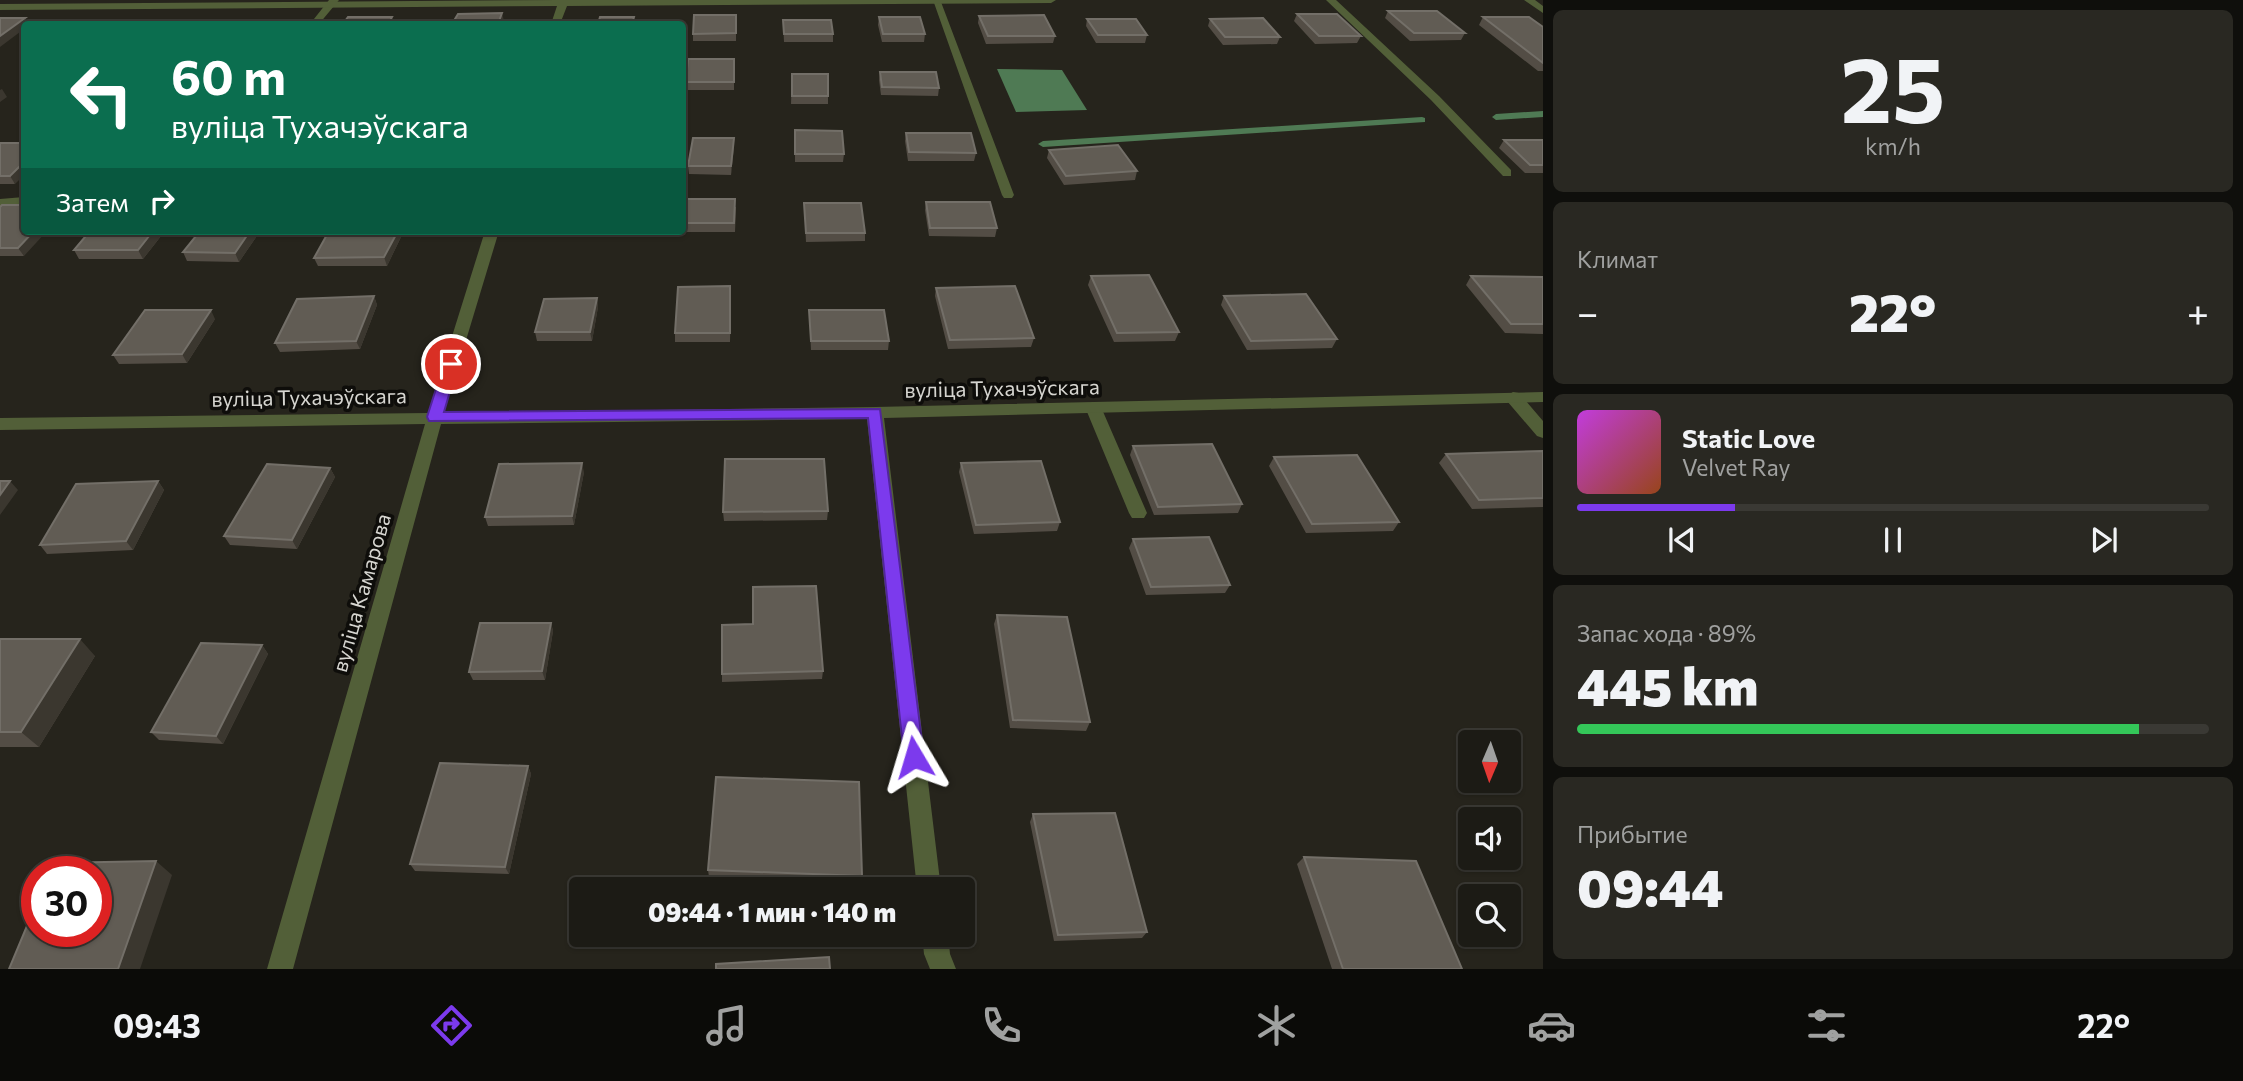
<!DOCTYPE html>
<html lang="ru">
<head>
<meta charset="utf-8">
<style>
	body { margin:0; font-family:Commissioner,sans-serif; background:#292822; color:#f1f3f6; height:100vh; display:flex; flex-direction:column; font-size:26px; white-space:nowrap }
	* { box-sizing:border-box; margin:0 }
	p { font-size:23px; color:#a0a1a0 }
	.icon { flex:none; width:38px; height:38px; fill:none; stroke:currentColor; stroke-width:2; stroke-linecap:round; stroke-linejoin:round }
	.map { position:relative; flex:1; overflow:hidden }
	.panel { display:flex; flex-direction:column; gap:10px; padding:10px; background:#0f0f0c; width:700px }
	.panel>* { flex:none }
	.top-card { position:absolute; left:21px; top:21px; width:665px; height:214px; border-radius:7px; box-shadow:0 2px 5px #0004,0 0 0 2px #3a3934; background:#0b6e4f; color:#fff; overflow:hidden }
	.needle { width:46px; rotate:182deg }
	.buttons { position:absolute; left:1458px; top:730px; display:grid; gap:14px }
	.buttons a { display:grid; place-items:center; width:63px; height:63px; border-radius:7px; background:#1c1b15; box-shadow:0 2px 5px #0004,0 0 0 2px #3a3934; font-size:35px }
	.speed { position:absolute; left:21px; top:856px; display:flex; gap:14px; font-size:35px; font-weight:700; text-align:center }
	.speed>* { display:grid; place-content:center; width:91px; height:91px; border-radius:50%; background:#1c1b15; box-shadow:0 2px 5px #0004,0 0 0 2px #3a3934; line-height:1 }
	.speed .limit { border:10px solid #d22; background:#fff; color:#111 }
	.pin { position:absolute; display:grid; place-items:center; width:60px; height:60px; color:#fff; margin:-30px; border:4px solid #fff; border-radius:50%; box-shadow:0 2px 7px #0007 }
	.me { position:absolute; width:77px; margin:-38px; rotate:353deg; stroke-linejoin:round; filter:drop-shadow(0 0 5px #0008) }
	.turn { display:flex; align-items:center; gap:24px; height:147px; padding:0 35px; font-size:32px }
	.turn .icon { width:91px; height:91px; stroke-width:2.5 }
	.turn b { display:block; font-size:49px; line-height:60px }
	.then { display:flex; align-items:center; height:66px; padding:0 35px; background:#0003; gap:14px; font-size:26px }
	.big { font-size:52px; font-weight:800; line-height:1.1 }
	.panel .tile { flex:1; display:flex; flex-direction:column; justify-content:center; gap:10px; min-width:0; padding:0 24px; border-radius:10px; background:#292822 }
	.panel .dial { align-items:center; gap:0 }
	.dial b { font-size:91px; line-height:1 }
	.song { display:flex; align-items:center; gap:21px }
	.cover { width:84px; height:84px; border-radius:10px; background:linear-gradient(135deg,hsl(290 70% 55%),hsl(20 70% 35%)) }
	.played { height:7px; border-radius:4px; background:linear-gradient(90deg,#7c3aed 25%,#3a3934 25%) }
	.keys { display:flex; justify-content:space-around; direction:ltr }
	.heat { display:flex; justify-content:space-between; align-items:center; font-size:38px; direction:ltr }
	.charge { height:10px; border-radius:5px; background:linear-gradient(90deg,#34c759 89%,#3a3934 0) }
	.trip { position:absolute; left:569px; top:877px; width:406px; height:70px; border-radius:7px; background:#1c1b15; box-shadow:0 2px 5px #0004,0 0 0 2px #3a3934; font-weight:800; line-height:70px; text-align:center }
	.tab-bar { display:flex; height:112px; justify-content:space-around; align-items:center; background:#0b0b08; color:#a0a1a0 }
	.tab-bar .icon { width:49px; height:49px }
	.tab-bar .active { color:#7c3aed }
	.tab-bar b { font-size:32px; color:#f1f3f6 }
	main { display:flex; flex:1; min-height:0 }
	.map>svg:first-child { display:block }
</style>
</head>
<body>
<main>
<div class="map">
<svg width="1543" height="969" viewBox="0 0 1543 969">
	<rect width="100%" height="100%" fill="#26241c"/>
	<path fill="#4f7a54" d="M997 69 1062 70 1087 110 1016 112Z"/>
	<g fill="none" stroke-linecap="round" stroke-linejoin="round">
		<path fill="#4f7a54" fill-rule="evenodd" d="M1543 111V117L1496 120 1492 117 1496 114Z
			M1422 117 1425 118V122L1043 147 1038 144 1043 141Z"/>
		<path fill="#525f38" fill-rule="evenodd" d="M329 0H339L319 24H310Z
			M933 0 941 2 1014 195 1012 198H1004L1002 195Z
			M1326 0H1336L1439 96 1511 170V176H1503L1431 100Z
			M24 197V205L0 207V199Z
			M1513 392 1519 393 1543 421V438L1537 436 1507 401 1505 397Z
			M1093 402 1101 407 1147 513 1144 518H1132L1129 513 1085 407Z"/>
		<path fill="#525f38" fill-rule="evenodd" d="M559 0H1056L1051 3 567 6 560 24H551L557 6 0 10V4Z
			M1524 0H1535L1543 6V13Z
			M485 231H499L444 413 875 407 1543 392V402L884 418 941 889H917L867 419 441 424 293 969H267L425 424 0 430V418L428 413Z
			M922 934H948L950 954 956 969H930L924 954Z"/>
	</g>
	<path fill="#534d45" d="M1388 11 1465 33 1461 40 1410 41 1385 18Z
		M1297 14 1361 36 1357 43 1315 44 1294 21Z
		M736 15V41H693V34Z
		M979 16 1055 36 1053 43 986 44 978 23Z
		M879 17 925 34 924 42H882L878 25Z
		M1483 17 1543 27V71H1538L1479 25Z
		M1087 19 1147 35 1145 43H1096L1086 26Z
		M1210 19 1280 37 1277 44 1223 45 1208 26Z
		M783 20 833 34V42H784Z
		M734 59V90H686V82Z
		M880 72 939 88 938 96 881 95 879 80Z
		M792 74 828 96V104H791Z
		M795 130 844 154 843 162H795Z
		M906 133 976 153 974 161H908L905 141Z
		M1504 140H1543V173H1525L1499 148Z
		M0 143 15 184H0Z
		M734 146 731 175 689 174 688 166Z
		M1049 150 1137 171 1135 180 1064 185 1047 158Z
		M682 199 736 207 735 232H674L682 231Z
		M926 202 997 228 995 237 929 236 925 210Z
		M804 203 865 233V241L806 242Z
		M0 207 24 256H0Z
		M165 231 143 259H79L74 250Z
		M329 231H399L401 237 387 266H318L314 258Z
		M552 231H587L586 236H553Z
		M259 233 239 262 187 261 183 252Z
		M1091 276 1179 332 1175 341 1114 342 1088 285Z
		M1471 276 1543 277V334L1505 333 1466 285Z
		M936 288 1034 338 1031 347 948 349 935 296Z
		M731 295 730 342H675V333Z
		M374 296 377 305 360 349 280 352 275 343Z
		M1224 296 1337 339 1332 348 1247 350 1221 305Z
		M597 298 598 307 592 341H537L535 332Z
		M809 310 889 341 888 350H811Z
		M215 319 187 363 119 364 113 355Z
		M1133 446 1242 504 1238 513 1154 515 1130 455Z
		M1543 451V507L1472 509 1439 463 1446 454Z
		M1274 457 1399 522 1393 531 1306 533 1269 466Z
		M961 463 1060 522 1057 531 974 534 959 472Z
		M330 468 335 477 297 549 230 545 224 536Z
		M584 472 574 525 488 526 485 517Z
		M158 481 164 490 133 550 47 554 40 545Z
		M828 511 827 520 724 521 723 512Z
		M1133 539 1230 585 1225 593 1146 595 1129 548Z
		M997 615 1090 722 1086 731 1010 728 994 624Z
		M551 623 553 631 545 680H473L469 672Z
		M0 639 95 656 39 747H0Z
		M262 645 268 654 223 744 159 740 151 732Z
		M823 671 822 679 722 682V674Z
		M528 766 531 774 509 874 415 871 410 864Z
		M1033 814 1147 932 1142 938 1054 941 1030 822Z
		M1304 857 1462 969H1332L1297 864Z
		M708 870 862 876 861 883 709 877Z"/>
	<path fill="#3b372f" d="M502 13 504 21 502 24H498Z
		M392 17 394 24H388Z
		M25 18 29 24H24V29L0 47V36Z
		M2 89 7 97 0 102V90Z
		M734 138V146L731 175V166Z
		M24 162V175L15 184 10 176Z
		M34 231H47L24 256 18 248Z
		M153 231H165L143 259 138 250Z
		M250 231H258L259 233 239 262 235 253Z
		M398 231H399L401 237 387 266 384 257Z
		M374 296 377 305 360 349 356 341Z
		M597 298 598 307 592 341 590 332Z
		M211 310 215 319 187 363 182 354Z
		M582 463 584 472 574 525 572 516Z
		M330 468 335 477 297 549 292 540Z
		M10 481 18 490 0 515V495Z
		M158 481 164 490 133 550 126 541Z
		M551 623 553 631 545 680 542 671Z
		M80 639 95 656 39 747 21 732Z
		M262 645 268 654 223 744 216 736Z
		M528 766 531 774 509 874 505 867Z
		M156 861 172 875 140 969H118Z"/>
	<path fill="#615c54" stroke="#736f68" stroke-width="2" d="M1388 11H1437L1465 33H1414Z
		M502 13 498 24H452L458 14Z
		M1297 14H1337L1361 36H1319Z
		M694 15H736V33L693 34Z
		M1044 15 1055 36H988L979 16Z
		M348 17H392L388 24H343Z
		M600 17H634L632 24H598Z
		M879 17H920L925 34H883Z
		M1483 17H1529L1543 27V63Z
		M0 18H25L0 36Z
		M1263 18 1280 37H1225L1210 19Z
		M1087 19H1136L1147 35H1098Z
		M145 20H192L187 24H141Z
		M227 20H270L266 24H223Z
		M783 20H831L833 34H784Z
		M64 21H102L97 24H59Z
		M688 59H734V82H686Z
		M880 72H936L939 88 882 87Z
		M792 74H828V96H792Z
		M795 130 842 131 844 154H795Z
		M906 133H971L976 153 909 152Z
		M693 138H734L731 166H688Z
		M1504 140H1543V165H1530Z
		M0 143H24V162L10 176H0Z
		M1118 145 1137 171 1066 176 1049 150Z
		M682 199H735L734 223H682Z
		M926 202H990L997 228H930Z
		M804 203H861L865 233H806Z
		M2 205H24V231H34L18 248H0V207Z
		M90 231H153L138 250H74Z
		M200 231H250L235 253 183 252Z
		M329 231H398L384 257 314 258Z
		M1149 275 1179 332 1117 333 1091 276Z
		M1471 276 1543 277V324H1511Z
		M730 286V333H675L678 287Z
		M1015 286 1034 338 950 340 936 288Z
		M1306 294 1337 339 1251 341 1224 296Z
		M374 296 356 341 275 343 297 299Z
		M597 298 590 332H535L544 299Z
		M145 310H211L182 354 113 355Z
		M809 310H884L889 341H811Z
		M1212 444 1242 504 1158 507 1133 446Z
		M1543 451V498L1479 500 1446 454Z
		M1357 455 1399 522 1312 524 1274 457Z
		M725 459H824L828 511 723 512Z
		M1041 461 1060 522 976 525 961 463Z
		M582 463 572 516 485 517 499 464Z
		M267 464 330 468 292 540 224 536Z
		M0 481H10L0 495Z
		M158 481 126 541 40 545 76 484Z
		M1209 537 1230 585 1151 587 1133 539Z
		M816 586 823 671 722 674V625L753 624V587Z
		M997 615 1067 617 1090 722 1013 720Z
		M480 623H551L542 671 469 672Z
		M0 639H80L21 732H0Z
		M201 643 262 645 216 736 151 732Z
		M440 763 528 766 505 867 410 864Z
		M716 777 859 782 862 876 708 870Z
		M1115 813 1147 932 1058 935 1033 814Z
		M1304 857 1416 861 1462 969H1343Z
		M156 861 118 969H9L37 902V931H96V872H49L53 863Z
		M829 957 830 969H716V964Z"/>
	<path fill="#7c3aed" stroke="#51269a" stroke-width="2" d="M451 359 458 364 444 412 880 409 924 757 921 763 914 766 907 763 904 757 868 418 429 421 427 417 444 364Z"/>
	<g text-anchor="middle" stroke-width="7" stroke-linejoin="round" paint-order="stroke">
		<g font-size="21" fill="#d6d5d0" stroke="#0e0d0a">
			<text transform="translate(1002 389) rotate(-1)" y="7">вуліца Тухачэўскага</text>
			<text transform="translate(309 398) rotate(-1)" y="7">вуліца Тухачэўскага</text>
			<text transform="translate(362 593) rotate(-74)" y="7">вуліца Камарова</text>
		</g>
	</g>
</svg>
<div class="buttons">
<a><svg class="needle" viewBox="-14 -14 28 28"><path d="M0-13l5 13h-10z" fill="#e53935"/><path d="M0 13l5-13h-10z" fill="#a0a1a0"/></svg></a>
<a><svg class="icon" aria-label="sound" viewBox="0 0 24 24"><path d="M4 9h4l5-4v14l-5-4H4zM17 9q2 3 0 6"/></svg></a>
<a><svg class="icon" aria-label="search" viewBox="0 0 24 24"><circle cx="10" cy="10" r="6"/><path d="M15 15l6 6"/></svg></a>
</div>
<div class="speed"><div class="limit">30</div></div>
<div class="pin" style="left:451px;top:364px;background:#d93025"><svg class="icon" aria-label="arrive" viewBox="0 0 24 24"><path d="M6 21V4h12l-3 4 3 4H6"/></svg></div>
<svg class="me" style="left:914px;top:757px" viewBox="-20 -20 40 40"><path d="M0-17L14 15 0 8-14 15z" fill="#7c3aed" stroke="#fff" stroke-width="4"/></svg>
<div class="trip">09:44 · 1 мин · 140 m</div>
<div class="top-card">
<div class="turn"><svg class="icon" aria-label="left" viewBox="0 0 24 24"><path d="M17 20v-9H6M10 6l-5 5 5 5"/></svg><div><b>60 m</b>вуліца Тухачэўскага</div></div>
<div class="then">Затем<svg class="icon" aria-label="right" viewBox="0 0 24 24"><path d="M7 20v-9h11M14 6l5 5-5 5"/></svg></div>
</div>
</div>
<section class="panel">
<div class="tile dial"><b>25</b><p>km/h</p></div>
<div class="tile"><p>Климат</p>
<div class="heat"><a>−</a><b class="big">22°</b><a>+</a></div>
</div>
<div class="tile">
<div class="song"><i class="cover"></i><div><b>Static Love</b><p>Velvet Ray</p></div></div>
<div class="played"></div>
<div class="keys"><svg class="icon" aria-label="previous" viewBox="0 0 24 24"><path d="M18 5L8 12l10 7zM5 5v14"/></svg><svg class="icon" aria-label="pause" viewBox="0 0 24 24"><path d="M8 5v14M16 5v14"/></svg><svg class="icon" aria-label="next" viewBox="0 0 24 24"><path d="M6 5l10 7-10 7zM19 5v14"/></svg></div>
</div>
<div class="tile"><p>Запас хода · 89%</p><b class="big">445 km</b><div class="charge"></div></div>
<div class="tile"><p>Прибытие</p><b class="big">09:44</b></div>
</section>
</main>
<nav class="tab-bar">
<b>09:43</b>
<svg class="icon active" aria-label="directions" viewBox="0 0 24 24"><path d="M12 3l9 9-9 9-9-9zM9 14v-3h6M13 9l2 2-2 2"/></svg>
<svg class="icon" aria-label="music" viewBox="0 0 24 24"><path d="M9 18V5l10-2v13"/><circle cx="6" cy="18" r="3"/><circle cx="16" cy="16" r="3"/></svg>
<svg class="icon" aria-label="phone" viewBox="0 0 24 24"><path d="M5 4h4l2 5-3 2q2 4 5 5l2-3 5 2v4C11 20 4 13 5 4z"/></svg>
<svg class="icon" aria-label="climate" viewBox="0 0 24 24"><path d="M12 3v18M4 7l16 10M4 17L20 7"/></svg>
<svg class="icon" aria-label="car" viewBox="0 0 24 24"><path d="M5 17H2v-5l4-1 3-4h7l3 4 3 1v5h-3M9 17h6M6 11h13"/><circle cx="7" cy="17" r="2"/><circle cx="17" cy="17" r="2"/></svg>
<svg class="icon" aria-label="filters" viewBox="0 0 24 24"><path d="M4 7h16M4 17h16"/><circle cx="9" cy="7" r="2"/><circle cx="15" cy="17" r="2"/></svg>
<b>22°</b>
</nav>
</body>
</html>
